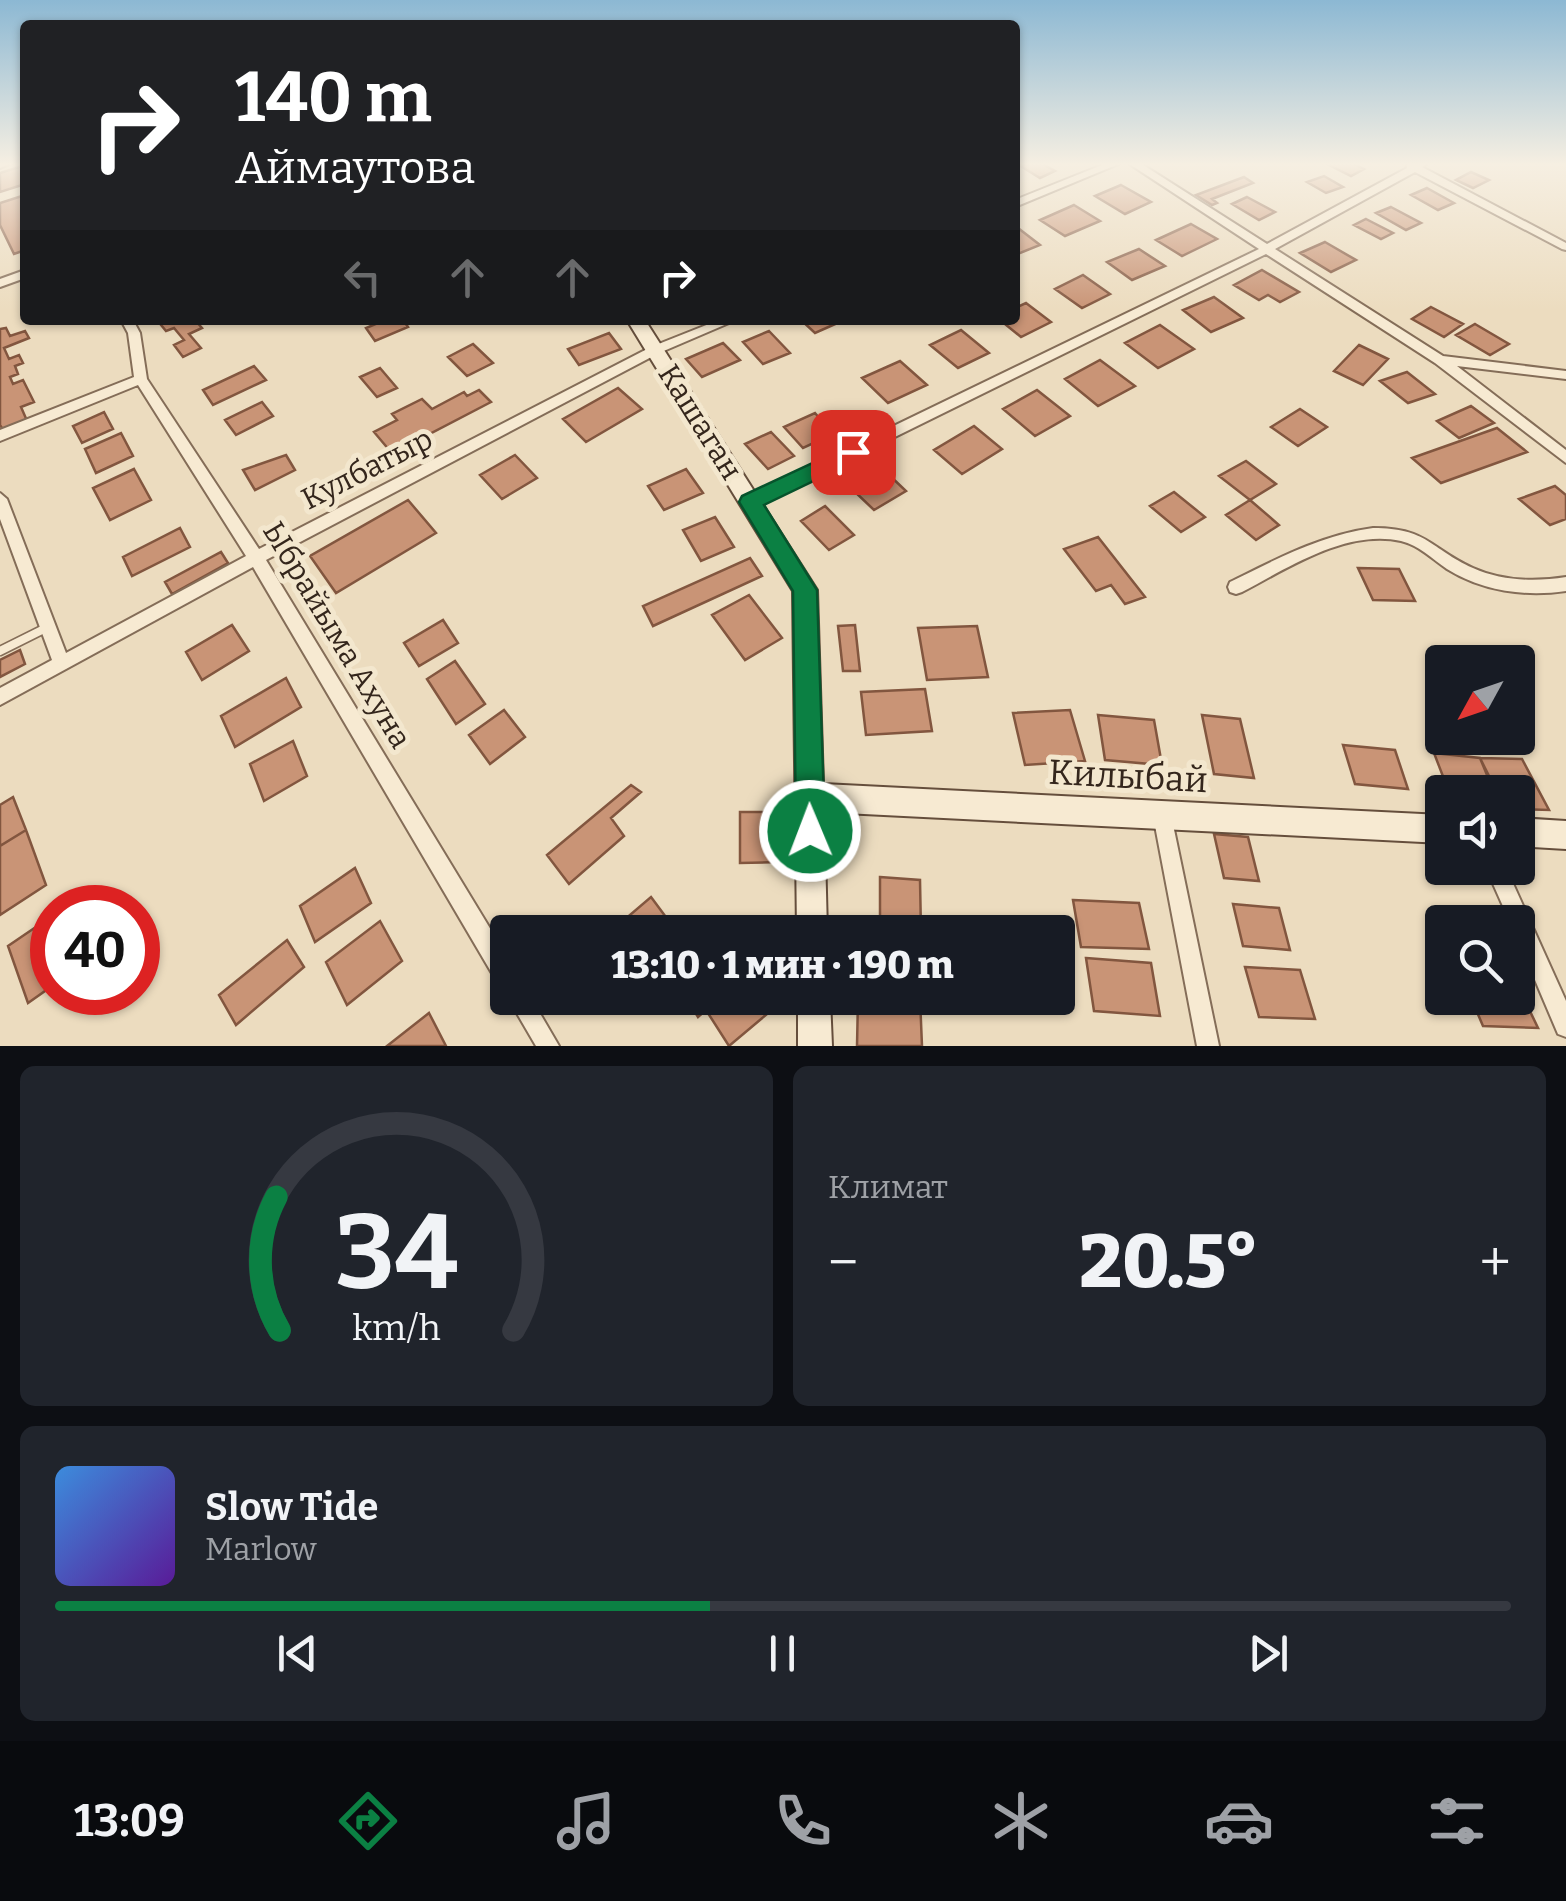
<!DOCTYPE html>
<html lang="ru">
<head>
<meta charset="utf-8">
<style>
	body { margin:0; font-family:Bitter,serif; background:#20242c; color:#f1f3f6; height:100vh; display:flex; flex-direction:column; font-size:38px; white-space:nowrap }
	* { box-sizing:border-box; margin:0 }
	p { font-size:32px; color:#9ea1a6 }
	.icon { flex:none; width:55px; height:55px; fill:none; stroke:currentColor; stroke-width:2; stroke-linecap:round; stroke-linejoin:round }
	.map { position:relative; height:1046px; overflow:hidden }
	.sheet { display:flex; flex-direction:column; gap:20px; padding:20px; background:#0d0f14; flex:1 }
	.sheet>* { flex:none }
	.guide { position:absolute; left:20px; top:20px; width:1000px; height:305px; border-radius:10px; box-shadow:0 2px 8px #0004; background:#202124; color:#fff; overflow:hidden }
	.needle { width:65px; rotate:230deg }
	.tools { position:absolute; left:1425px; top:645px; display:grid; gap:20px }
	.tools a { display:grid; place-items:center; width:110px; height:110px; border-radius:10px; background:#171b24; box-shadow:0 2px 8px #0004; font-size:50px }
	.speed { position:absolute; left:30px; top:885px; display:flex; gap:20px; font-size:50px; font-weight:700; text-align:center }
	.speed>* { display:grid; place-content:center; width:130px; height:130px; border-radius:50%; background:#171b24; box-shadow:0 2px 8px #0004; line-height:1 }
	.speed .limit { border:15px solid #d22; background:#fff; color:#111 }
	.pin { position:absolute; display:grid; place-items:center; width:85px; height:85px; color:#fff; margin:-42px; border-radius:20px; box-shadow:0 5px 15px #0006 }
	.me { position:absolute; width:110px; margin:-55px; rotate:359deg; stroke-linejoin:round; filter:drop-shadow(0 0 8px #0008) }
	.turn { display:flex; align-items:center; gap:35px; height:210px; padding:0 50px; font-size:45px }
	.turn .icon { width:130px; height:130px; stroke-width:2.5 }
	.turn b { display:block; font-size:70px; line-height:85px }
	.lanes { display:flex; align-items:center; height:95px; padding:0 50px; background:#0003; justify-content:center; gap:50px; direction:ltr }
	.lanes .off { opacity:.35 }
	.big { font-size:75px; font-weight:800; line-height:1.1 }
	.sheet .tile { flex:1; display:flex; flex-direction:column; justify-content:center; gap:15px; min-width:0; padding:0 35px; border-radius:15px; background:#20242c }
	.sheet .dial { align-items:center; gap:0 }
	.dial svg { height:260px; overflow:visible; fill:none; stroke:#363941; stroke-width:7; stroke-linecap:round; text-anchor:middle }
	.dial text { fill:#f1f3f6; stroke:none }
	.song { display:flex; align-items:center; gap:30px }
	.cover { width:120px; height:120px; border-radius:15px; background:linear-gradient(135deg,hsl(210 70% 55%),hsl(270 70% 35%)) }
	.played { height:10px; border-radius:5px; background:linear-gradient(90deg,#0b8043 45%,#363941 45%) }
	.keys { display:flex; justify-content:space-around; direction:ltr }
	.heat { display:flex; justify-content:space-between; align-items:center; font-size:55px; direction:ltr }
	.sheet .tiles { flex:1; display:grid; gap:20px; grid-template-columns:1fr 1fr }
	.tile:last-child { grid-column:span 2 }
	.trip { position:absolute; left:490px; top:915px; width:585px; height:100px; border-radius:10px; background:#171b24; box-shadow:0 2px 8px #0004; font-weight:800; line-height:100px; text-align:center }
	.menu { display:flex; height:160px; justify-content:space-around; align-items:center; background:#090b0e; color:#9ea1a6 }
	.menu .icon { width:70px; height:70px }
	.menu .active { color:#0b8043 }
	.menu b { font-size:45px; color:#f1f3f6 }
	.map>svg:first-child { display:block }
</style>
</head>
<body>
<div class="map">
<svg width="1566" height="1046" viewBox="0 0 1566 1046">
	<rect width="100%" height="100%" fill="#ecdcbf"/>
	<path fill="#c99476" stroke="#82563f" stroke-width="2.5" d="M1041 163 1055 171 1040 178 1019 165Z
		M1325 163H1352L1364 169 1351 176Z
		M25 165V184L0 192V173Z
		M1471 172 1489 180 1473 188 1456 180Z
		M1324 176 1343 187 1326 193 1307 182Z
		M1244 177 1253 183 1212 199 1217 203 1212 205 1196 195Z
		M1121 185 1151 202 1125 214 1095 196Z
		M1427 188 1454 203 1438 210 1411 195Z
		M25 195V250L14 254 0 225V203Z
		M1247 197 1275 212 1259 220 1232 204Z
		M1074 205 1100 221 1065 236 1040 220Z
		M1391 207 1421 223 1406 230 1376 213Z
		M1366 219 1393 233 1381 239 1354 225Z
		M1191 224 1217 239 1182 256 1156 240Z
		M1018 228 1040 245 1015 255Z
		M1325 242 1356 260 1331 272 1300 253Z
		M1139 249 1165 266 1132 280 1107 262Z
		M1262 270 1299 292 1280 302 1268 295 1259 300 1234 285Z
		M1083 275 1110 294 1082 308 1055 289Z
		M1214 297 1243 318 1211 332 1183 310Z
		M1026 303 1051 322 1021 337 1000 320H1015V308Z
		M1431 307 1463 324 1444 337 1412 319Z
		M157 320H195L202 328 189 334 201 348 183 357 174 345 184 340 174 328 166 331Z
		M385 320H403L408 327 375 341 366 328Z
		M801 320H841L842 321 815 333Z
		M1475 324 1509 344 1490 355 1456 335Z
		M1160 325 1194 349 1158 368 1125 343Z
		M6 328 10 336 25 331 29 338 4 348 9 359 19 355 23 363 15 366 18 374 10 377 13 384 23 380 34 402 21 407 28 423 5 433 0 425V329Z
		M961 330 989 353 958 368 930 345Z
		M769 331 790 353 763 364 743 342Z
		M609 333 621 349 579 365 568 349Z
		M723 343 740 360 702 377 686 359Z
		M473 344 493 363 467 376 448 357Z
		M1359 345 1388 359 1363 385 1334 371Z
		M1100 360 1135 386 1098 406 1065 379Z
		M900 361 927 385 888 403 862 378Z
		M254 366 266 380 213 405 203 390Z
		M380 368 397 388 377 397 360 377Z
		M1407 372 1435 394 1408 403 1380 381Z
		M618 388 642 409 586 442 563 419Z
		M479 390 491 402 414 442 412 439 390 451 374 432 397 420 392 414 422 399 432 409 464 392 467 396Z
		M1037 390 1070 416 1035 436 1003 409Z
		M262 402 273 416 236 435 225 420Z
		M1471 406 1494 423 1459 438 1437 421Z
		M1300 409 1327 427 1298 446 1271 427Z
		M104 412 113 429 82 443 73 426Z
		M815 413 833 434 803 448 784 427Z
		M974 426 1002 449 962 474 934 450Z
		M1497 428 1527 452 1441 483 1412 458Z
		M771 432 794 456 768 469 745 444Z
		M121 433 133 456 96 473 85 449Z
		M286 455 295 470 255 490 243 470Z
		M515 455 537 478 502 499 480 475Z
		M1246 461 1276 484 1250 500 1219 476Z
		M134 469 151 500 110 520 93 488Z
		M686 469 703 493 664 510 648 486Z
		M886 472 906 491 874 510 854 491Z
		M1555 486 1566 495V519L1550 525 1519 499Z
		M1174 492 1205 517 1181 532 1150 506Z
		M408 500 436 533 336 593 310 556Z
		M1250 500 1279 525 1256 540 1226 515Z
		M825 506 854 535 829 550 801 521Z
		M715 517 734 547 701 561 683 530Z
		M180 528 190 547 132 576 123 557Z
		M1098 537 1145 597 1125 604 1111 585 1096 591 1064 549Z
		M221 552 228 563 172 594 165 582Z
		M750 558 762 576 653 626 643 606Z
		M1358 568 1399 569 1415 601 1373 600Z
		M749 595 782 638 745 660 712 615Z
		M443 620 458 643 419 666 404 643Z
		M232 625 249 651 202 680 186 652Z
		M855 625 860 671H843L838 626Z
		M977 626 988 677 927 680 918 628Z
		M20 650 25 664 0 677V660Z
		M455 661 485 704 456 724 427 679Z
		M286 678 301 707 235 747 221 716Z
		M925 689 932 731 866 735 861 692Z
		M504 710 525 737 490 764 469 735Z
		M1070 710 1085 761 1025 765 1013 713Z
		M1098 715 1154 720 1162 765 1105 760Z
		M1202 715 1240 719 1254 778 1214 774Z
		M293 741 307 776 264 801 250 764Z
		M1343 745 1395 750 1408 789 1355 784Z
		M1434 753 1480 758 1494 792H1449Z
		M1480 758 1522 759 1549 810 1518 809V792H1497Z
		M631 785 641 792 611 818 624 836 569 884 547 855Z
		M13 797 26 830 0 846V805Z
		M740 812H777L779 862 740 863Z
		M26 830 46 885 0 915V846Z
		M1214 834 1248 837 1259 881 1224 878Z
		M355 868 371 903 315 942 300 906Z
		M880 877 920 880 921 932H880Z
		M651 897 677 932H610Z
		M1073 900 1139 903 1149 949 1081 947Z
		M1233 904 1279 908 1290 950 1243 946Z
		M52 916V986L28 1003 8 946Z
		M380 921 402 961 347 1005 326 962Z
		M287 940 304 967 236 1025 219 995Z
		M1086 958 1151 963 1160 1016 1094 1011Z
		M1245 967 1300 970 1315 1019 1259 1017Z
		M1518 986 1538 1028 1483 1026 1471 998H1518Z
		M686 998H786L729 1046 706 1010 698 1017Z
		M858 998H920L922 1046H857Z
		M429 1013 446 1046H387Z"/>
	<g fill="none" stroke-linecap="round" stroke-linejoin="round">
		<g stroke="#846d58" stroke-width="11">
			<path id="lane" d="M0 651 46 628"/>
		</g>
		<g stroke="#846d58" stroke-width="4">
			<path id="street" d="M0 163H12L0 168Z
				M1107 163H1121L1015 207V200Z
				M1128 163H1140L1267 244 1407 168 1406 163H1428L1422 167 1566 243V250L1562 249 1415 172 1275 249 1443 356 1566 371V379L1457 366 1566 450V463L1435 363 1266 254 755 506H745L743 502 745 498 1259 249Z
				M25 270V278L0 287V279Z
				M121 320H133L140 333 147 379 259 549 651 347 719 320H736L659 353 266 560 508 958V989L500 987 253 567 0 705V688L52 660 0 519V493L7 499 66 653 246 556 138 385 0 441V430L134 377 128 333Z
				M1373 528C1428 528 1429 548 1473 568 1502 581 1535 582 1566 577V591C1525 597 1482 591 1447 569 1432 559 1419 545 1401 541 1346 529 1288 568 1242 592L1236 594 1230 592 1228 587 1230 582C1277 559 1321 535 1373 528Z
				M1162 806 1169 808 1171 815 1219 1046H1197L1153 815 1155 808Z
				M1486 868H1506L1566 1001V1037L1558 1034 1518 940V922H1510Z
				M508 998H531L559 1046H536Z"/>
		</g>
		<g stroke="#654e3c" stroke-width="4">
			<path id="secondary" d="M627 320H645L817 590 823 784 1442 815V843L824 812 827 932H797L793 591Z
				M1518 818 1566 821V849L1518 846Z
				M798 998H830L832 1046H798Z"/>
		</g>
		<use href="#lane" stroke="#f7ead2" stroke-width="8"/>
		<use href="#street" fill="#f7ead2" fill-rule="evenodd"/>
		<use href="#secondary" fill="#f7ead2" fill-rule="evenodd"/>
	</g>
	<linearGradient id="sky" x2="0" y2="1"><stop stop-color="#8cb8d3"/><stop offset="0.53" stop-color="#f6efe2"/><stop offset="1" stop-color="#f6efe2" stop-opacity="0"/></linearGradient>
	<rect width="1566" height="310" fill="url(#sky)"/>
	<path fill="#0b8043" stroke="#07532c" stroke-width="2.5" d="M853 444 861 446 864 452 861 458 764 505 817 590 825 831 821 842 810 846 800 842 796 831 793 591 739 502 742 496Z"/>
	<g text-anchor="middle" stroke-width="10" stroke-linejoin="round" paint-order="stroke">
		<g font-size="30" fill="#34261c" stroke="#f3e7ce">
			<text transform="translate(700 422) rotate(58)" y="10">Кашаган</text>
			<text transform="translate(367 469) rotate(-27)" y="10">Кулбатыр</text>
			<text transform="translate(337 635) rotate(59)" y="10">Ыбрайыма Ахуна</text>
		</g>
		<g font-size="35" fill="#34261c" stroke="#f3e7ce">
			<text transform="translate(1128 776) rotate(3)" y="12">Килыбай</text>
		</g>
	</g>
</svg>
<div class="tools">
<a><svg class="needle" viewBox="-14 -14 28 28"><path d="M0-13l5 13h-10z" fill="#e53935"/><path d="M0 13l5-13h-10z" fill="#9ea1a6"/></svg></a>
<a><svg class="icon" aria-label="sound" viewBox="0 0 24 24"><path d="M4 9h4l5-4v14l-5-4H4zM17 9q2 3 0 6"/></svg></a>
<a><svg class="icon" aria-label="search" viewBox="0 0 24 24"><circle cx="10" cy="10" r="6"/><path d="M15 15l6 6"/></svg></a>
</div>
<div class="speed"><div class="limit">40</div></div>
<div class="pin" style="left:853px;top:452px;background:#d93025"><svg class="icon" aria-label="arrive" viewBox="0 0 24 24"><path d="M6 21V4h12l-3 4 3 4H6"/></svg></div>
<svg class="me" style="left:810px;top:831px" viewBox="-20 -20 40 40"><circle r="17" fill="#0b8043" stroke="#fff" stroke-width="3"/><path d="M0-11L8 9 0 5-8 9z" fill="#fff"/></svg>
<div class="trip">13:10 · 1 мин · 190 m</div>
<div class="guide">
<div class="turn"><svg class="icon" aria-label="right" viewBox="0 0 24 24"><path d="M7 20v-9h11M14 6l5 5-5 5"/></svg><div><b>140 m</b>Аймаутова</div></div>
<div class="lanes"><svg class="icon off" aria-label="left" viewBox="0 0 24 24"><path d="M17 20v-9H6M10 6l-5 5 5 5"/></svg><svg class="icon off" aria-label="ahead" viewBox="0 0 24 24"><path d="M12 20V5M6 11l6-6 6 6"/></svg><svg class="icon off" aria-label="ahead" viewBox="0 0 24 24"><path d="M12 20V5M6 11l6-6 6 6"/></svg><svg class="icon" aria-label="right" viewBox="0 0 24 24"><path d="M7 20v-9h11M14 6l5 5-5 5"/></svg></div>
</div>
</div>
<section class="sheet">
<div class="tiles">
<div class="tile dial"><svg viewBox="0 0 100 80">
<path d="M14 69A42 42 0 1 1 86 69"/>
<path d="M14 69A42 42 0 0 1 13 28" stroke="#0b8043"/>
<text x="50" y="56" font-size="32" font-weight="700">34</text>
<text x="50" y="72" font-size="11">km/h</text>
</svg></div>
<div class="tile"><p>Климат</p>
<div class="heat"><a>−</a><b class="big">20.5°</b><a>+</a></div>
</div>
<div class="tile">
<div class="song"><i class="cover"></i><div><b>Slow Tide</b><p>Marlow</p></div></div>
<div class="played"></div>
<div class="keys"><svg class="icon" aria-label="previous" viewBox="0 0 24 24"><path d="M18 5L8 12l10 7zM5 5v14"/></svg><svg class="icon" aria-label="pause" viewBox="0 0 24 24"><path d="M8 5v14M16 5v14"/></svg><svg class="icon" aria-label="next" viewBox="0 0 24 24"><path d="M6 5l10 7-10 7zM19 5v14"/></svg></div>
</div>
</div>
</section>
<nav class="menu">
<b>13:09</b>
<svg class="icon active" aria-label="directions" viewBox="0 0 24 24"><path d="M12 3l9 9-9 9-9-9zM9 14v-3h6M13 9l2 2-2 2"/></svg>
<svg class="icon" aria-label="music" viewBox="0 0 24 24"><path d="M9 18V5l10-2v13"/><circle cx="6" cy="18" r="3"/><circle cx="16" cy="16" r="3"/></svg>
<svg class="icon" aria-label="phone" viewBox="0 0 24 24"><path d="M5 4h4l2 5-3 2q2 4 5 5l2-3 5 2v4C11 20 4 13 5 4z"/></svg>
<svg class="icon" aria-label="climate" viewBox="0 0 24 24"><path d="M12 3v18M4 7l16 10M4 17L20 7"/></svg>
<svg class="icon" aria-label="car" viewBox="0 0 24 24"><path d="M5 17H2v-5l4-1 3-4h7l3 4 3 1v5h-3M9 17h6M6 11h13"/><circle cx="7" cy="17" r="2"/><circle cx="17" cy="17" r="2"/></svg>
<svg class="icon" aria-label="filters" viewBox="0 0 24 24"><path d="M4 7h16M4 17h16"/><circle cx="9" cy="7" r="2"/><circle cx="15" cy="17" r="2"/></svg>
</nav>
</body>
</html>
